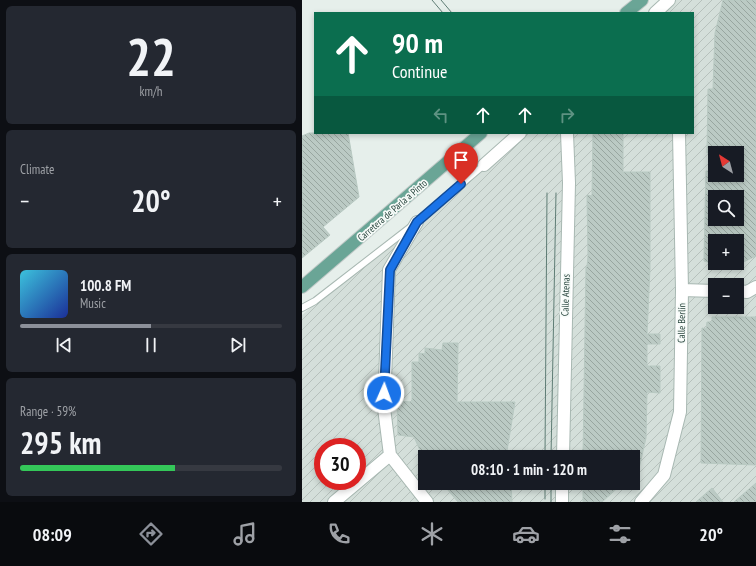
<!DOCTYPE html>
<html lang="en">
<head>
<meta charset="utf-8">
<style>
	body { margin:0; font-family:"PT Sans Narrow",sans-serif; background:#242831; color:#f1f3f6; height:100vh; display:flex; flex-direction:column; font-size:15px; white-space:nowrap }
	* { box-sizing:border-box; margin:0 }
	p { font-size:13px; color:#9ea1a6 }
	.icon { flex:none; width:22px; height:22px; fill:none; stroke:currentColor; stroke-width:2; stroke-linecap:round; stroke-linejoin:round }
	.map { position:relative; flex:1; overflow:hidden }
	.panel { display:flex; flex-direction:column; gap:6px; padding:6px; background:#0d0f14; width:302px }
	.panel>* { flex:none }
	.hud { position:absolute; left:12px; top:12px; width:380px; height:122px; border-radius:0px; box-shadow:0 2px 6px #0003; background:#0b6e4f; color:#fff; overflow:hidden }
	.needle { width:26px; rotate:324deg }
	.buttons { position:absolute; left:406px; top:146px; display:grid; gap:8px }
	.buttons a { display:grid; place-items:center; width:36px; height:36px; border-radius:0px; background:#171b24; box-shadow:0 2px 6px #0003; font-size:20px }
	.speed { position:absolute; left:12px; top:438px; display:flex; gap:8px; font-size:20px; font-weight:700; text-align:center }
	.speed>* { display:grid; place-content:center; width:52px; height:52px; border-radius:50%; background:#171b24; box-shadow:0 2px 6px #0003; line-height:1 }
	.speed .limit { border:6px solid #d22; background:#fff; color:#111 }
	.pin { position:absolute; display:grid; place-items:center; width:34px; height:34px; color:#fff; margin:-41px -17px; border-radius:50% 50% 50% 0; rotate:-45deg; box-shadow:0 0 4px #0007 }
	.pin .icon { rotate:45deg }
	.me { position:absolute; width:44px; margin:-22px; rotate:2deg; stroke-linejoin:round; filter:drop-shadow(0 0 3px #0008) }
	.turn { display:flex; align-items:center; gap:14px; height:84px; padding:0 12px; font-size:18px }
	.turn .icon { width:52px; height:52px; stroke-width:2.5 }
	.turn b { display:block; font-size:28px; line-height:34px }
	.lanes { display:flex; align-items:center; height:38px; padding:0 12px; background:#0003; justify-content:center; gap:20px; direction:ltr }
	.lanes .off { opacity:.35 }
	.big { font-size:30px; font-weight:600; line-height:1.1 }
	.panel .tile { flex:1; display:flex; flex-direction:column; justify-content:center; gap:6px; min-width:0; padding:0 14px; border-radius:6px; background:#242831 }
	.panel .dial { align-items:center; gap:0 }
	.dial b { font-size:52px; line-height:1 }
	.song { display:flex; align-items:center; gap:12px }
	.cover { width:48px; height:48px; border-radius:6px; background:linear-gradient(135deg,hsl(190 70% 55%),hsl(230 70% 35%)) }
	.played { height:4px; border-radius:2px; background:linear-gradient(90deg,#8c9099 50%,#363941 50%) }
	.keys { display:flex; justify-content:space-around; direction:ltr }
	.heat { display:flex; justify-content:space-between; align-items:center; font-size:22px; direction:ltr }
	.charge { height:6px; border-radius:3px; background:linear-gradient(90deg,#34c759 59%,#363941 0) }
	.trip { position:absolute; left:116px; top:450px; width:222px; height:40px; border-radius:0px; background:#171b24; box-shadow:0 2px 6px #0003; font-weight:600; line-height:40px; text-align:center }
	.tabs { display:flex; height:64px; justify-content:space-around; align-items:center; background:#090b0e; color:#9ea1a6 }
	.tabs .icon { width:28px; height:28px }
	.tabs .on { color:#8c9099 }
	.tabs b { font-size:18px; color:#f1f3f6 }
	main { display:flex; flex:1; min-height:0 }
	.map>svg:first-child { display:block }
</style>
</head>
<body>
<main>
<section class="panel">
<div class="tile dial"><b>22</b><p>km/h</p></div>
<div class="tile"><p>Climate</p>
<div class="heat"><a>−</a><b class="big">20°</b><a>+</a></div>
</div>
<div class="tile">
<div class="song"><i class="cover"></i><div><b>100.8 FM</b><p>Music</p></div></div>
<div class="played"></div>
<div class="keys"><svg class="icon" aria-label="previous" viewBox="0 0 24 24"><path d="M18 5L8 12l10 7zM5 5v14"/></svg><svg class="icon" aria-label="pause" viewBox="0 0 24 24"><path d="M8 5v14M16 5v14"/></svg><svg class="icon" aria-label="next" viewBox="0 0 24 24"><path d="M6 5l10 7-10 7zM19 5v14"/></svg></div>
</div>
<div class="tile"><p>Range · 59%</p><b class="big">295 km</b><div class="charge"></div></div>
</section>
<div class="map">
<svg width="454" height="502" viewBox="0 0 454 502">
	<defs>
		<pattern id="industrial-furrows" width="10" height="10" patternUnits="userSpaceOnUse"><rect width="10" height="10" fill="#d4dfda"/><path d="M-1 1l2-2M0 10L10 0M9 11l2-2" fill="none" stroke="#b6c1bc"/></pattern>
		<pattern id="building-back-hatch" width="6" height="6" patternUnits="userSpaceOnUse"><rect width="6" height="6" fill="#bbcac4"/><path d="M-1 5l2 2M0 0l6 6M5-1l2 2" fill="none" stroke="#98a6a0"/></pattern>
	</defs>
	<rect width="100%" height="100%" fill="#e6efeb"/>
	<path fill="url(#industrial-furrows)" fill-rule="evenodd" d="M372 0H454V502H0V315L215 133H391V13H357ZM413 153H435V175H413ZM413 197H435V219H413ZM413 241H435V263H413ZM413 285H435V307H413ZM21 447H55V481H21ZM123 457H331V483H123Z"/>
	<path fill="url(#building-back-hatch)" stroke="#b8c9c2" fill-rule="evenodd" d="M421 0H454V256L435 265V241H413V264L402 261 404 171H413V175H435V153H405L406 89H411L413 33ZM413 197H435V219H413Z
		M7 133H46L57 197 21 227 28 235 0 258V136Z
		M291 133H321V172H348V268L345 334H358V344H345V366H358V393L345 392 344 438 335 477 331 476V457H281L284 267H285L286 256 285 195 290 196Z
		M410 317H454V465L399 463 400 328 404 329 405 322H410Z
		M141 343H156L155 402H213L204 457H121L112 437 96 435 95 401 110 402V362H117V353L123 354V348L140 350Z
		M140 483H209L210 502H156Z
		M281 483H321L300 502H281Z
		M454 483V502H432Z
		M410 488 421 502H394Z"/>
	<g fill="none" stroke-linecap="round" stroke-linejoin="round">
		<g stroke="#a8b8b2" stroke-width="8">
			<path id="service" d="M0 308 13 301 115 222 182 165"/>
		</g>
		<g stroke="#a8b8b2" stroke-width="14">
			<path id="minor" d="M353 13 367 0
				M182 165 218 133
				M380 290 413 291
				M435 291 445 292 454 287
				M88 455 82 408 87 270 115 222
				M261 457 267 183 265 133
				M32 502 88 455 125 502
				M260 502V483
				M339 502 362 475 378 412 380 290 377 133"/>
		</g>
		<g stroke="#c2cac8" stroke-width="14">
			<path id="primary" d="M324 13 340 0
				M0 287 179 133"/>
		</g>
		<use href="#service" stroke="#fff" stroke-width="6"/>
		<use href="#minor" stroke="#fff" stroke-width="12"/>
		<use href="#primary" stroke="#6aa596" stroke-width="12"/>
		<path stroke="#5f7d75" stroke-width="1" d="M130 0 141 13
			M139 0 150 13
			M243 457 245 193
			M249 457 254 193
			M243 499V483
			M249 502V483"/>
	</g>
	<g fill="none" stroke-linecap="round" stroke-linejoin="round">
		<g stroke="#114b97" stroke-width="10">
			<path id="route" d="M82 393 88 270 115 222 159 184"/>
		</g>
		<use href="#route" stroke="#1a73e8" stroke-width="7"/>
	</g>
	<g text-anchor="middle" stroke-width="3.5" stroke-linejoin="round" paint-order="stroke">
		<g font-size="10" fill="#24423a" stroke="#f7fbf9">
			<text transform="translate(90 210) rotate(-41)" y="4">Carretera de Parla a Pinto</text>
			<text transform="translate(263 295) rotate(-88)" y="4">Calle Atenas</text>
			<text transform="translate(379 323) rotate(-89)" y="4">Calle Berlín</text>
		</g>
	</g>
</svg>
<div class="buttons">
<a><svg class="needle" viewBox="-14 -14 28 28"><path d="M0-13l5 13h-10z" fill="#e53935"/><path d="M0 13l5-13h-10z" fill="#9ea1a6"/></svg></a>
<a><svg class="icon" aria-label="search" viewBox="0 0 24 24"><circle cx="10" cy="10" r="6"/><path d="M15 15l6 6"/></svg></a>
<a>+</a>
<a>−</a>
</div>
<div class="speed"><div class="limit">30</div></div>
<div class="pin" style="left:159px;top:184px;background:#d93025"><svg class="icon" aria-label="arrive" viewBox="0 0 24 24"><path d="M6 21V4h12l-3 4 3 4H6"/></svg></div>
<svg class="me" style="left:82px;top:393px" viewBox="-20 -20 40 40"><circle r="17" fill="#1a73e8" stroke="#fff" stroke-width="3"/><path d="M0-11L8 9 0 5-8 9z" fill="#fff"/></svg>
<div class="trip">08:10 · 1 min · 120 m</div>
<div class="hud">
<div class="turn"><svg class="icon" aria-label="ahead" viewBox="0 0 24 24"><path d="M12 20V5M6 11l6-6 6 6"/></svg><div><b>90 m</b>Continue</div></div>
<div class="lanes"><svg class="icon off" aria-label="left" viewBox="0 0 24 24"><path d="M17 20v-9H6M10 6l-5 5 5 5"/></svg><svg class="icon" aria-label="ahead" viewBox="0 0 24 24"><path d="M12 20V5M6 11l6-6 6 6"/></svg><svg class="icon" aria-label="ahead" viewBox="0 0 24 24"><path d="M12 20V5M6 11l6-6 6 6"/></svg><svg class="icon off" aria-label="right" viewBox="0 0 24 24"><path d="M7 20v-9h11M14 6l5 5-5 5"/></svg></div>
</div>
</div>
</main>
<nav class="tabs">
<b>08:09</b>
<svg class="icon on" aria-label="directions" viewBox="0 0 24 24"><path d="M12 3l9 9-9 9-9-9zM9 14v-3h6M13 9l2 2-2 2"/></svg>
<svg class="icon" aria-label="music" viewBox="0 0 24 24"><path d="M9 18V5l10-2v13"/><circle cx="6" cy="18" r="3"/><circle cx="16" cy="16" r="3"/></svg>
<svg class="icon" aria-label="phone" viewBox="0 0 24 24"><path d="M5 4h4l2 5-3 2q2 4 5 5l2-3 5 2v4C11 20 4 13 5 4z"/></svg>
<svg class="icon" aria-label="climate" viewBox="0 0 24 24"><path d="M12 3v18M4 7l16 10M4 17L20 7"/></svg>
<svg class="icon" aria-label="car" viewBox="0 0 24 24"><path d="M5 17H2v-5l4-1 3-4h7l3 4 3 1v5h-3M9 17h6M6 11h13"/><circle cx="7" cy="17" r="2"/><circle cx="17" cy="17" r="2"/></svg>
<svg class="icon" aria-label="filters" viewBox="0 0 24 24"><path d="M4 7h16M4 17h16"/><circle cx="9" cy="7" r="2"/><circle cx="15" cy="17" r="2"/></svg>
<b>20°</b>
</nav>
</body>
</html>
